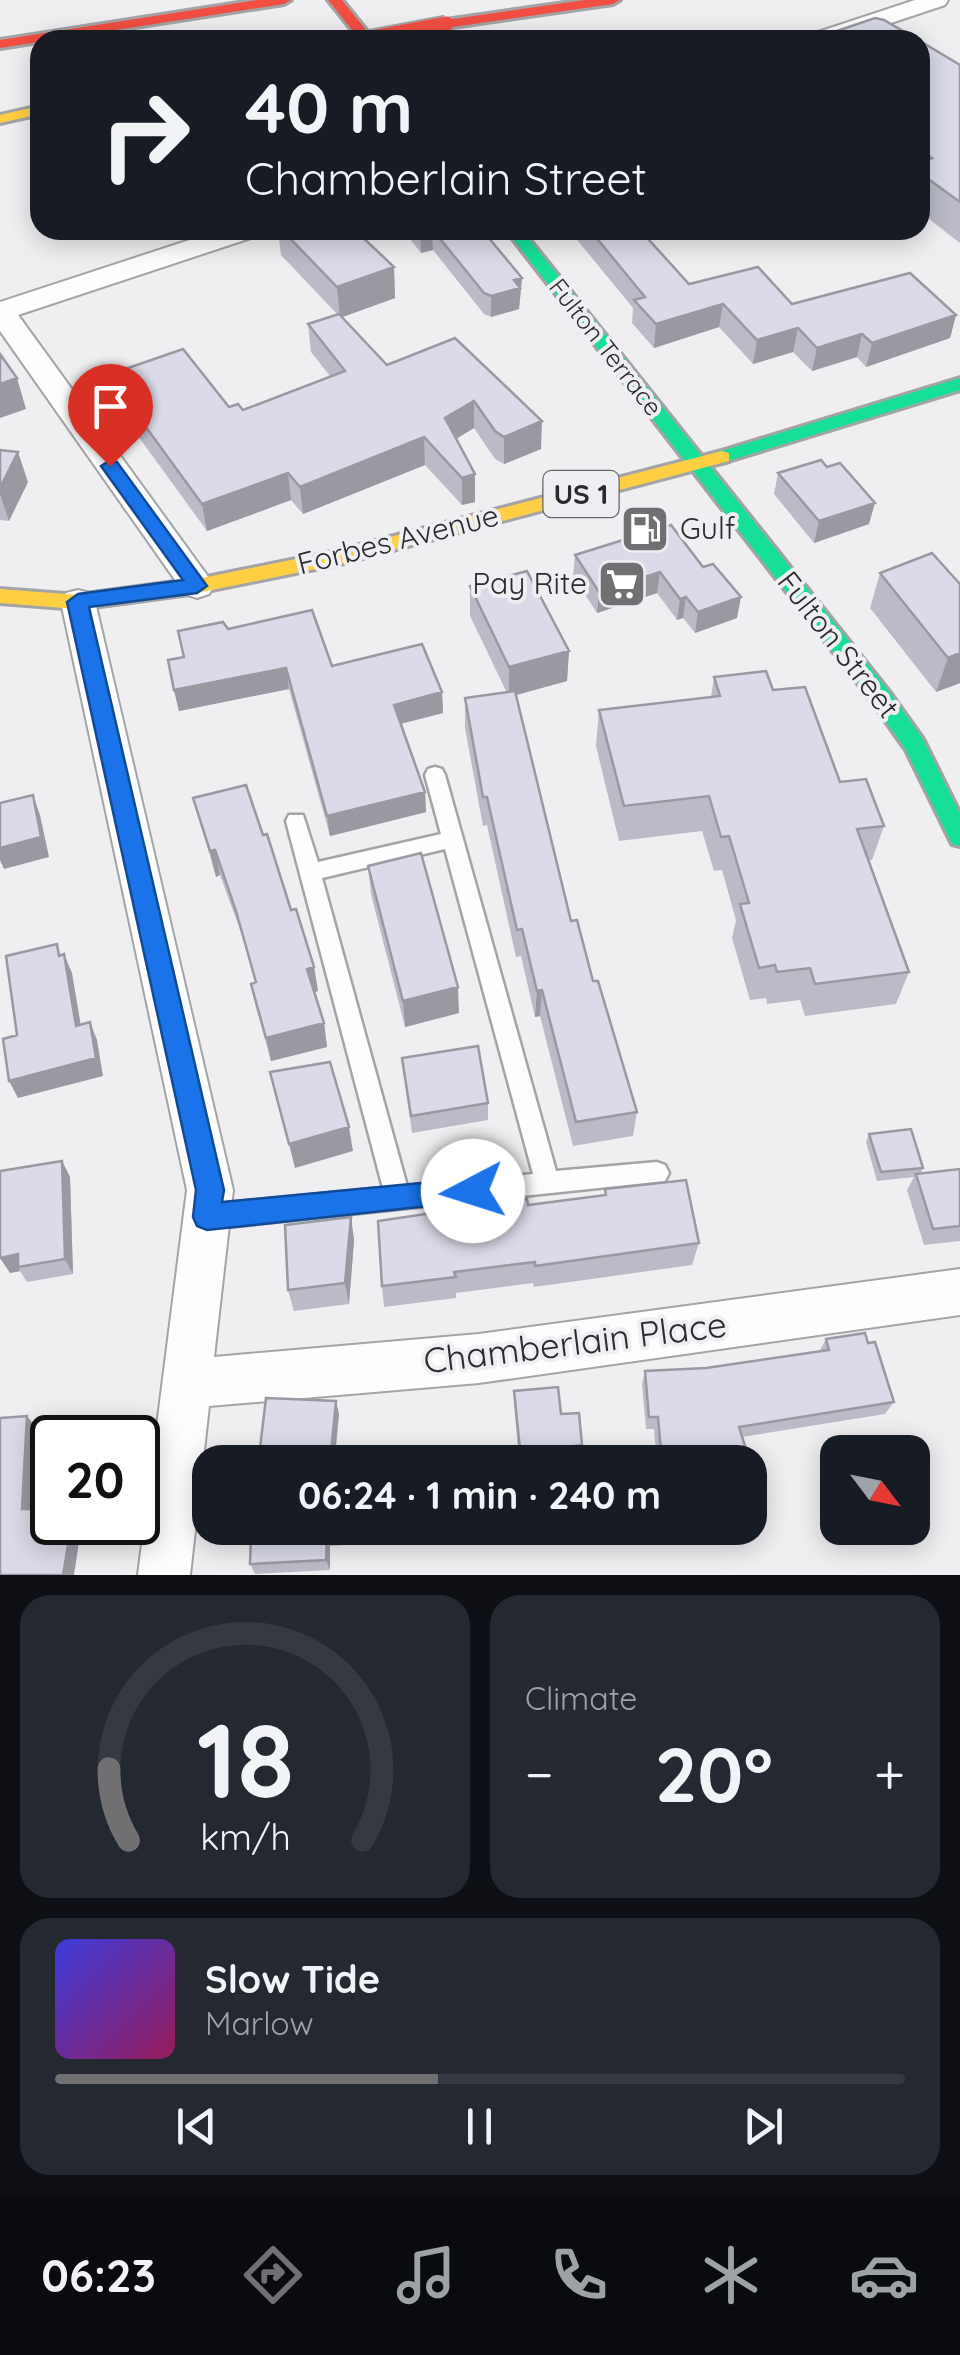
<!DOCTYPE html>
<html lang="en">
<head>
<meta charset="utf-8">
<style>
	body { margin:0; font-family:Quicksand,sans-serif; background:#242831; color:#f1f3f6; height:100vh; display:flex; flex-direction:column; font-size:38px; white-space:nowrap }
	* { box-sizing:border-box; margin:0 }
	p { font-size:32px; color:#9ea1a6 }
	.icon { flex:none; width:55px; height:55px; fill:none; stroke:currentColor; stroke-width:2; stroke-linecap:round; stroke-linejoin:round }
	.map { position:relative; height:1575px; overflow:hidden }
	.panel { display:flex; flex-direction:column; gap:20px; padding:20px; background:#0d0f14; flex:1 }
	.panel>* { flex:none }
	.hud { position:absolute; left:30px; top:30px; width:900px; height:210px; border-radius:30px; box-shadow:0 5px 25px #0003; background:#171b24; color:#f1f3f6; overflow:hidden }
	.needle { width:65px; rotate:122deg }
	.controls { position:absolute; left:820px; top:1435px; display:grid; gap:20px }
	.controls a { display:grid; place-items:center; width:110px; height:110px; border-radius:20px; background:#171b24; box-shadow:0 5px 25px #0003; font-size:50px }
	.speed { position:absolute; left:30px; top:1415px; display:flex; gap:20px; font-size:50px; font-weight:700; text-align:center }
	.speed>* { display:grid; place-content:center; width:130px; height:130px; border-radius:50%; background:#171b24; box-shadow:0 5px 25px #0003; line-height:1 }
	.speed .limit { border:5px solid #111; border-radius:15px; background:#fff; color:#111 }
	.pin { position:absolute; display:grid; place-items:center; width:85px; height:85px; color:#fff; margin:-102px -42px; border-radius:50% 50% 50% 0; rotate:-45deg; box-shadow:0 0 10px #0007 }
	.pin .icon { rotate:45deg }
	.me { position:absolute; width:110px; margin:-55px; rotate:265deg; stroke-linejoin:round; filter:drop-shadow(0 0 8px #0008) }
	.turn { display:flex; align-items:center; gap:35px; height:210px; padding:0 50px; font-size:45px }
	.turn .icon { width:130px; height:130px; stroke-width:2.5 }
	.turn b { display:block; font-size:70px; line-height:85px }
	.big { font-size:75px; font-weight:700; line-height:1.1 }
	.panel .tile { flex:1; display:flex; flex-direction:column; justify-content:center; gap:15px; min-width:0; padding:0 35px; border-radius:30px; background:#242831 }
	.panel .dial { align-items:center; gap:0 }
	.dial svg { height:260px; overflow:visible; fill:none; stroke:#363941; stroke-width:7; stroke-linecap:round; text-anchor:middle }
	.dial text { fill:#f1f3f6; stroke:none }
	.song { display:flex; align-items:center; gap:30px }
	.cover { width:120px; height:120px; border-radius:15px; background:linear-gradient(135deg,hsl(240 70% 55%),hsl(330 70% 35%)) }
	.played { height:10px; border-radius:5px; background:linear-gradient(90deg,#707072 45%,#363941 45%) }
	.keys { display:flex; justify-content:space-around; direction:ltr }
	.heat { display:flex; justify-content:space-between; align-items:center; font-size:55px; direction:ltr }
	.panel .tiles { flex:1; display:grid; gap:20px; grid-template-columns:1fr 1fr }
	.tile:last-child { grid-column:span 2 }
	.trip { position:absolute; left:192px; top:1445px; width:575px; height:100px; border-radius:30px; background:#171b24; box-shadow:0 5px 25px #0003; font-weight:700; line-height:100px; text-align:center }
	.tab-bar { display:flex; height:160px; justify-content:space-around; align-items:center; background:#090b0e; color:#9ea1a6 }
	.tab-bar .icon { width:70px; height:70px }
	.tab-bar .current { color:#707072 }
	.tab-bar b { font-size:45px; color:#f1f3f6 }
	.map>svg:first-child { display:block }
</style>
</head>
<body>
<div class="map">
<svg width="960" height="1575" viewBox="0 0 960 1575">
	<rect width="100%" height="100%" fill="#efeff2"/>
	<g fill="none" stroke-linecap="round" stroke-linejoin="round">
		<g stroke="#a4a4a6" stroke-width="5">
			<path id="lane" d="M435 767 442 769 445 775 556 1171 657 1162 665 1165 669 1173 665 1181 207 1229 198 1225 195 1217 198 1209 207 1205 383 1188 286 821 289 815H303L318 862 441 834 425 775 428 769ZM445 849 533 1174 407 1186 322 878Z"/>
		</g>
		<g stroke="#a4a4a6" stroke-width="4">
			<path id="street" d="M915 0H948L945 5 840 40H805L809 35Z
				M220 230H260L257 236 18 315 209 578 214 586 209 594 197 598 185 594 0 331V302Z
				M78 590 90 593 95 602 233 1190 214 1357 479 1334 960 1269V1315L479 1383 209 1406 190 1575H138L187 1190 61 602 66 593Z"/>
		</g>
		<g stroke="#a4a4a6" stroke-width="6">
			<path id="fast" d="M506 230H522L888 690 923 739 960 814V846L952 844 906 750 872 702Z
				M960 378V390L722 463 713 457 715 453Z"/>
		</g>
		<g stroke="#a4a4a6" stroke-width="6">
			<path id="slow" d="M40 106V114L0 123V115Z
				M722 451 729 453V461L340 564 197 593 78 609 0 603V589L78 595 197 579 340 550Z"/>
		</g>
		<g stroke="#a4a4a6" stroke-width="6">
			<path id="jam" d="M258 0H291L284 4 0 48V40Z
				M328 0H342L374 40H360Z
				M585 0H620L613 4 446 28 439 24 446 20Z"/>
		</g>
		<use href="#lane" fill="#fdfdfd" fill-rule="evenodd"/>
		<use href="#street" fill="#fdfdfd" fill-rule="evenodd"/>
		<use href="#fast" fill="#16e098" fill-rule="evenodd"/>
		<use href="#slow" fill="#ffcf43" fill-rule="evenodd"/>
		<use href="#jam" fill="#f24e42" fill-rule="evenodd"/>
		<g stroke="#a4a4a6" stroke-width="19" stroke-linecap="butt">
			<path id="jam-bridge" d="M361 40 446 24"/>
		</g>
		<use href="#jam-bridge" stroke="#f24e42" stroke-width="15"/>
	</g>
	<path fill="#bbbbc8" d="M920 41 960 65V243L920 212Z
		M278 230H355L394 267 395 298 342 317 387 365 455 338 541 449 504 464 495 459 474 428 456 439 475 502 462 505 425 465 303 514 291 500 207 531 114 403 108 375 243 410 330 376 311 352 308 324 337 314 281 255Z
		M403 230H482V237L522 278 519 309 491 317 484 314 433 250 421 253Z
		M569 230H654L642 233 689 284 792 304 956 315 950 338 866 367 857 357 812 371 793 352 753 364 719 327 654 348 632 323 633 308Z
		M0 450 28 482 9 521 0 520Z
		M778 473 869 524 814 543 774 494Z
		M671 525 737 618 695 633 683 618 677 620 657 593 597 613 573 576 575 555Z
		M880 573 960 584V683L936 692 870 608Z
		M470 586 569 651 567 681 516 695 571 921 637 1112 633 1136 573 1146 540 1016 535 1017 521 956 516 957 487 825 483 826 465 728V698L507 693 470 616Z
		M228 629 332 666 442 692 443 713 401 724 425 792 426 812 330 836 289 689 179 711 174 690 184 657Z
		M714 677 773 690 840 782 884 826 872 860H869L909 972 896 1004 805 1016 800 1000 767 1004 766 998 750 1000 732 938 736 920 722 870 714 871 702 831 619 841 596 746 599 710 711 697Z
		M193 798 263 835 314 967 318 991 314 992 324 1023 327 1047 271 1061 256 1007 251 984 255 982 242 935 220 875 216 877Z
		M368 866 459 1013 405 1027 371 894Z
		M402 1058 488 1103V1120L412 1133Z
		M869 1134 923 1168 921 1173 960 1169V1241L924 1245 907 1190 914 1177 877 1181 866 1142Z
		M62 1161 70 1177 73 1274 27 1282 20 1271 10 1273Z
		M605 1189 699 1243 692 1265 534 1287 533 1283 456 1293V1298L384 1307 382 1286 528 1205 604 1195Z
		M351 1217 354 1240 349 1304 294 1311 288 1290Z
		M865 1333 868 1343 875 1342 894 1402 885 1414 742 1437 757 1484 750 1495V1462H657L654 1429H646L642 1384 645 1371 706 1368 819 1352 826 1339Z
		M514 1391 561 1414 582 1445 580 1456 552 1459 518 1449 514 1403Z
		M339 1414 335 1462 265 1460 260 1448Z
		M240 1528H346V1545L330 1546V1570L255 1574 250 1564 251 1544 245 1545 240 1534Z"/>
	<path fill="#9999a2" d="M427 230H432L433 250 421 253 420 232Z
		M394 267 395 298 340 318 337 287Z
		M522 278 519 309 491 317V296L514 280Z
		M723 304 719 327 654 348 656 324Z
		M956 315 950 338 866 367 872 343Z
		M798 328 793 352 753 364 757 340Z
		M862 334 857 357 812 371 817 348Z
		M17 378 26 409 0 418V384Z
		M474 401V428L446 445 445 418Z
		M542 421 541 449 504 464V437Z
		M424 437 425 465 303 514 300 487Z
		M18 452 28 482 9 521 0 494V488Z
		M288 473 291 500 207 531 202 504Z
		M475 474V502L462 505V478Z
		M875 503 869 524 814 543 819 521Z
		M660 572 657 593 597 613 599 592Z
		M686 597 683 618 677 620 680 599Z
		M741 597 737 618 695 633 698 612Z
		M569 651 567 681 509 697V667Z
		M960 653V683L936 692 948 658Z
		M286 668 289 689 179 711 174 690Z
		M442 692 443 713 395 725 394 705Z
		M425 792 426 812 330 836 327 816Z
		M33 795 40 815 49 857 4 869 0 860V848Z
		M215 850 220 875 216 877 210 851Z
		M64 954 72 973 84 1044 76 1026Z
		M314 967 318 991 311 993 307 969Z
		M458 987 459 1013 405 1027 403 1001Z
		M542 990 540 1016 535 1017 537 991Z
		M90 1022 97 1040 103 1076 18 1098 9 1081Z
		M324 1023 327 1047 271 1061 266 1038Z
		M349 1127 353 1151 295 1168 289 1144Z
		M62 1161 70 1177 73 1274 65 1259Z
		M351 1217 354 1240 349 1304 345 1283Z
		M18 1254V1267L20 1271 10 1273 0 1258Z
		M336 1401 339 1414 334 1462 331 1452Z
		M27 1416 37 1429 32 1520 22 1509Z
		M72 1522H82L74 1575H63Z
		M343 1528H346V1545L343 1535Z
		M327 1536 330 1546V1570L326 1560Z"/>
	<path fill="#dadae8" stroke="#9999a2" stroke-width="2.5" d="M875 18 884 20 918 40 820 39 830 35 828 34Z
		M920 41 960 65V202L920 173V162L932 158 920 150Z
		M282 230H355L394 267 337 287Z
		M433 230H476L484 239 489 238 522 278 514 280 520 288 491 296 484 293Z
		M590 230H640L689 284 758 267 792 304 910 273 956 315 872 343 862 334 817 348 798 328 757 340 723 304 656 324 634 300 645 297Z
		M339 314 387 365 455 338 542 421 504 437 495 431 474 401 445 418 475 474 462 478 424 437 300 487 288 473 202 504 108 375 183 349 229 407 238 404 243 410 345 371 308 324Z
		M0 354 17 378 0 384Z
		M0 450 18 452 0 488Z
		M821 460 827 467 840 463 875 503 819 521 778 473Z
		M671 525 703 567 713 564 741 597 698 612 686 597 680 599 660 572 599 592 575 555Z
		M932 553 960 584V653L948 658 880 573Z
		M527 571 569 651 509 667 470 586Z
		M312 610 332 666 422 644 442 692 394 705 425 792 327 816 286 668 174 690 168 660 184 657 178 631 223 622 228 629Z
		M766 671 773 690 805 687 840 782 866 779 884 826 857 829 909 972 815 984 810 968 777 972 775 965 759 968 740 904 749 903 729 836 721 837 709 796 624 806 599 710 720 696 714 677Z
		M515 691 571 921 577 920 593 981H598L637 1112 576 1122 542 990 537 991 522 929 517 930 487 797H483L465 698Z
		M246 785 263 835 267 834 291 910 296 909 314 967 307 969 324 1023 266 1038 251 984 256 982 236 911 215 850 210 851 193 798Z
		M33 795 41 837 0 848V803Z
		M421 853 458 987 403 1001 368 866Z
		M57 944 59 956 64 954 76 1026 90 1022 96 1058 9 1081 3 1039 17 1035 6 956Z
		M478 1046 488 1103 411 1116 402 1058Z
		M330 1062 349 1127 289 1144 270 1072Z
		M911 1129 923 1168 881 1172 869 1134Z
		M62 1161 65 1259 18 1267V1254L0 1258V1171Z
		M960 1169V1226L933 1229 916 1174Z
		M686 1180 699 1243 535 1266V1262L454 1272 456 1277 382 1286 378 1221 527 1199 528 1205 606 1195 605 1189Z
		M351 1217 345 1283 288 1290 285 1225Z
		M865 1333 868 1343 875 1342 894 1402 739 1427 757 1484 750 1485V1462H662L658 1417H649L645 1371 706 1368 829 1350 826 1339Z
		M558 1387 561 1414 579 1413 582 1445 550 1449 552 1462H422L421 1458 520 1449 514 1391Z
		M266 1398 336 1401 331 1452 260 1448Z
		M27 1416 22 1509H52V1522H72L63 1575H0V1418Z
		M240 1528H343V1535L327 1536 326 1560 250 1564 251 1534H240Z"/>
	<path fill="#1a73e8" stroke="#114b97" stroke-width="2.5" d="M110 460 117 462 207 586 197 593 89 607 224 1190 222 1202 473 1178 483 1182 487 1191 483 1200 207 1230 197 1226 193 1217 196 1190 67 602 78 594 183 580 101 466Z"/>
	<defs>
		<g id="fuel-square" transform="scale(2.5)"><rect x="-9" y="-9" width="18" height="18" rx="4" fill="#707072" stroke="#eeeef3"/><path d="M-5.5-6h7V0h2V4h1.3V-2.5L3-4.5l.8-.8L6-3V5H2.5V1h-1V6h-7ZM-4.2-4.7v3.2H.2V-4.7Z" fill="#fff"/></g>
		<g id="supermarket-square" transform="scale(2.5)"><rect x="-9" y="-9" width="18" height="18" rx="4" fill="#707072" stroke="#eeeef3"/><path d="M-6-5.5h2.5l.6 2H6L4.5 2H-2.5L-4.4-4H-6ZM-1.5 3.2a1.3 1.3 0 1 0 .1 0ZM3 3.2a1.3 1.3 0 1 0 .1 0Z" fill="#fff"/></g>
	</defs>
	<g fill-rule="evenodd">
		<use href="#fuel-square" x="645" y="529"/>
		<use href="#supermarket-square" x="622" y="584"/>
	</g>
	<g text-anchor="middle" stroke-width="8" stroke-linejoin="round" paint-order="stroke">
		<g font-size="25" fill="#2b2b2d" stroke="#eeeef3">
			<text transform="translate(606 347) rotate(52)" y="9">Fulton Terrace</text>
		</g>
		<rect fill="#eeeef3" stroke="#666668" stroke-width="2.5" x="543.5" y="471" width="75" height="46" rx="8"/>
		<g font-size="28" font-weight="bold" fill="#2b2b2d">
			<text x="581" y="504">US 1</text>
		</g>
		<g font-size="30" fill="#2b2b2d" stroke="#eeeef3" text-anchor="start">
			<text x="680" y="539">Gulf</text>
			<text x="587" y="594" text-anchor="end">Pay Rite</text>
		</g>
		<g font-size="30" fill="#2b2b2d" stroke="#eeeef3">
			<text transform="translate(398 540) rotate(-14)" y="10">Forbes Avenue</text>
			<text transform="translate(838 645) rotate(52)" y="10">Fulton Street</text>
		</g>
		<g font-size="35" fill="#2b2b2d" stroke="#eeeef3">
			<text transform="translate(575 1343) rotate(-7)" y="12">Chamberlain Place</text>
		</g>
	</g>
</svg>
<div class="controls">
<a><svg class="needle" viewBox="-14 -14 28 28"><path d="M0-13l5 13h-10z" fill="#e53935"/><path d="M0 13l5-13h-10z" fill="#9ea1a6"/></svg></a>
</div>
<div class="speed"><div class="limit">20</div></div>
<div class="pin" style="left:110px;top:466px;background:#d93025"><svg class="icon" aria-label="arrive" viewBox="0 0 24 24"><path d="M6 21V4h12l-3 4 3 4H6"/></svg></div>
<svg class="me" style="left:473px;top:1191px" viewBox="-20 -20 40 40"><circle r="19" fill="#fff"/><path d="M0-13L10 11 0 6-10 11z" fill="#1a73e8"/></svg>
<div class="trip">06:24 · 1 min · 240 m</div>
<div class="hud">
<div class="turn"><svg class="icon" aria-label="right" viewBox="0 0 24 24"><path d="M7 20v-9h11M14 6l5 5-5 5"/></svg><div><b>40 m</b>Chamberlain Street</div></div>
</div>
</div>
<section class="panel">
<div class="tiles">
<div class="tile dial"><svg viewBox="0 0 100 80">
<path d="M14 69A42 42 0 1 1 86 69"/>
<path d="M14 69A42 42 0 0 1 8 47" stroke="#707072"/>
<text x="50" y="56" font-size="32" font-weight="700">18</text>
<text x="50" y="72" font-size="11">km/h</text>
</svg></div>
<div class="tile"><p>Climate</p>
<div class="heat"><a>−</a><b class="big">20°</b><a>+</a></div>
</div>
<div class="tile">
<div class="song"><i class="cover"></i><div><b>Slow Tide</b><p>Marlow</p></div></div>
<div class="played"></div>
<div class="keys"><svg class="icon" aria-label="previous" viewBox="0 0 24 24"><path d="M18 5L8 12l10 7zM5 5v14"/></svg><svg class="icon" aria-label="pause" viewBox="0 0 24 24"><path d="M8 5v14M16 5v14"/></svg><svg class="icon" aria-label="next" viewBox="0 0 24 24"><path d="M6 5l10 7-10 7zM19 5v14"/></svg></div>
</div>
</div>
</section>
<nav class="tab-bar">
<b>06:23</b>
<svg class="icon current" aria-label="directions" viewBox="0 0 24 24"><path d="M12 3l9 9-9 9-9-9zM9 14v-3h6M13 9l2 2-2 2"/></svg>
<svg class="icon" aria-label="music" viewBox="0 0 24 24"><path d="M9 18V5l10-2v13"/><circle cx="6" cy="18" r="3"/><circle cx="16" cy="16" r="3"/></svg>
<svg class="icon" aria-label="phone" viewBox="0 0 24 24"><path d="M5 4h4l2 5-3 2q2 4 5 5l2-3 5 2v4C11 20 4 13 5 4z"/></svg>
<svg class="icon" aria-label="climate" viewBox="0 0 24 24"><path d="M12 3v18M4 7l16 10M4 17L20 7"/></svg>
<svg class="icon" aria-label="car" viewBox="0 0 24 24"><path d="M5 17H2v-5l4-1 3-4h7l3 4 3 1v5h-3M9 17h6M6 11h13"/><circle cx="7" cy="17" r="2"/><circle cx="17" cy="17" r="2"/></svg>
</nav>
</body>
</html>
